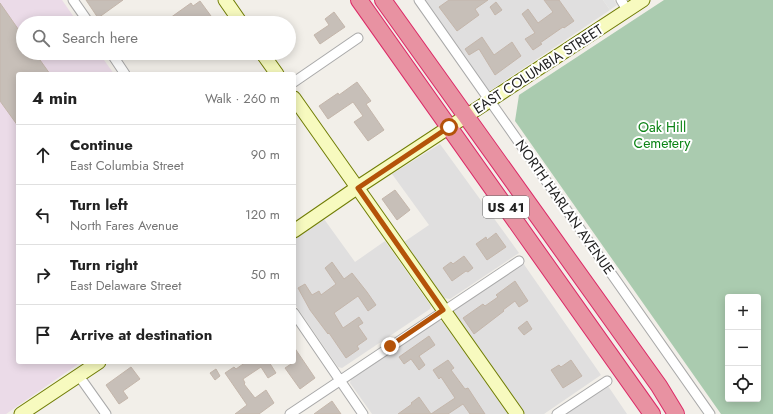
<!DOCTYPE html>
<meta charset="utf-8">
<style>
:root{--surface:#fff;--page:#f6f6f6;--text:#222;--muted:#767676;--line:#e0e0e0}
body{margin:0;font-family:Jost,sans-serif;background:var(--page);color:var(--text)}
.controls{position:absolute;right:12px;bottom:12px;display:grid;overflow:hidden;border-radius:4px;box-shadow:0 2px 10px #0003}
.controls button{width:36px;height:36px;display:grid;place-items:center;padding:0;border:0;border-bottom:1px solid var(--line);background:var(--surface);color:var(--text);font:20px sans-serif}
.stop{position:absolute;width:12px;height:12px;margin:-9px;border:3px solid #b45309;border-radius:50%;background:#fff}
.stop.end{background:#b45309;border-color:#fff;box-shadow:0 1px 4px #0008}
.list{margin:0;padding:0;list-style:none}
h2{display:flex;justify-content:space-between;align-items:center;height:52px;margin:0;padding:0 16px;font-size:17px}
h2 small{font-size:13px;font-weight:400;color:var(--muted)}
.list li{display:grid;grid-template-columns:26px 1fr auto;gap:12px;align-items:center;box-sizing:border-box;height:60px;padding:0 16px;border-top:1px solid var(--line)}
.list b{display:block;font-size:15px;white-space:nowrap}
.list p{margin:0;font-size:13px;white-space:nowrap;color:var(--muted)}
.list em{font-size:13px;font-style:normal;color:var(--muted)}
.icon{flex:none;width:22px;height:22px;fill:none;stroke:currentColor;stroke-width:2;stroke-linecap:round;stroke-linejoin:round}
.map{position:relative;flex:none;width:773px;height:414px;overflow:hidden}
.search{position:absolute;background:var(--surface);box-shadow:0 2px 10px #0003;left:16px;top:16px;width:280px;height:44px;display:flex;align-items:center;gap:10px;box-sizing:border-box;padding:0 14px;border-radius:22px;color:var(--muted);font-size:15px}
.panel{position:absolute;background:var(--surface);box-shadow:0 2px 10px #0003;left:16px;top:72px;width:280px;height:292px;border-radius:4px}
.map>svg:first-child{display:block}
.residential{fill:#e0dfdf}
.industrial{fill:#ebdbe8}
.cemetery{fill:#aacbaf;fill-rule:evenodd}
.parking{fill:#e2e2e2}
.building{fill:#c7bfb8;stroke:#c4b6ab}
.lines{fill:none;stroke-linecap:round;stroke-linejoin:round}
.street-casing{stroke:#a9a9a9;stroke-width:11}
.secondary-casing{stroke:#707d05;stroke-width:15}
.highway-casing{stroke:#dc2a67;stroke-width:18}
.street{stroke:#fff;stroke-width:9}
.secondary{stroke:#f7fabf;stroke-width:13}
.highway{stroke:#e892a2;stroke-width:16}
.route{stroke:#b45309;stroke-width:5}
.labels{text-anchor:middle;dominant-baseline:central;stroke-width:4;stroke-linejoin:round;paint-order:stroke}
.shield{fill:#fff;stroke:#646464;stroke-width:1}
.shield-label{font-size:13px;font-weight:bold;fill:#222}
.street-label{font-size:14px;fill:#222;stroke:#fff}
.park-label{font-size:14px;fill:#0c8416;stroke:#fff}
</style>
<div class="map">
<svg width="773" height="414" viewBox="0 0 773 414">
<rect width="100%" height="100%" fill="#f2efe9"/>
<path class="residential" d="M 423,0 L 603,0 L 610,10 L 488,92 Z
M 440,144 L 519,253 L 450,299 L 444,298 L 404,242 L 429,225 L 392,174 Z
M 324,219 L 355,262 L 385,241 L 431,306 L 430,309 L 342,368 L 338,367 L 294,303 L 294,240 Z
M 523,263 L 601,375 L 544,414 L 525,414 L 452,309 Z
M 438,320 L 443,322 L 508,414 L 372,414 L 350,383 L 351,379 Z
M 608,386 L 627,414 L 565,414 Z"/>
<path class="industrial" d="M 0,0 L 62,0 L 78,23 L 23,23 L 23,53 L 99,53 L 114,74 L 18,74 L 18,362 L 81,362 L 6,414 L 0,414 Z"/>
<path class="cemetery" d="M 664,0 L 773,0 L 773,414 L 721,414 L 515,121 L 519,95 ZM 728,297 L 758,297 L 758,399 L 728,399 Z"/>
<path class="parking" d="M 603,0 L 614,0 L 617,5 L 610,10 Z"/>
<path class="building" d="M 86,0 L 123,0 L 98,18 Z
M 449,0 L 488,0 L 475,9 L 479,15 L 457,31 L 439,7 Z
M 544,0 L 559,0 L 574,21 L 564,28 L 563,27 L 540,43 L 542,44 L 533,50 L 525,39 L 535,33 L 522,14 L 528,9 L 538,23 L 553,12 Z
M 200,1 L 211,16 L 203,22 L 200,17 L 195,20 L 193,17 L 188,20 L 186,17 L 178,23 L 163,23 L 191,3 L 193,6 Z
M 496,2 L 502,10 L 495,15 L 490,7 Z
M 0,3 L 23,36 L 23,53 L 35,53 L 50,74 L 18,74 L 18,126 L 0,101 Z
M 334,12 L 345,27 L 320,44 L 314,35 L 329,25 L 325,19 Z
M 482,37 L 494,55 L 512,42 L 521,56 L 495,75 L 479,49 L 469,55 L 465,49 Z
M 357,82 L 371,101 L 366,104 L 384,130 L 368,141 L 354,122 L 363,116 L 353,102 L 328,119 L 319,106 L 338,93 L 339,95 Z
M 395,190 L 410,210 L 397,220 L 382,199 Z
M 496,233 L 506,247 L 487,260 L 476,244 L 486,237 L 487,240 Z
M 464,256 L 473,268 L 468,272 L 466,271 L 452,281 L 443,268 L 451,262 L 453,264 Z
M 332,262 L 344,279 L 352,273 L 367,292 L 376,305 L 368,311 L 358,296 L 334,313 L 343,328 L 359,317 L 363,323 L 358,326 L 367,339 L 357,346 L 359,349 L 346,358 L 329,333 L 328,334 L 310,310 L 298,288 L 305,284 L 312,295 L 319,291 L 321,295 L 336,284 L 325,268 Z
M 515,281 L 528,301 L 519,307 L 515,301 L 503,310 L 504,311 L 474,334 L 463,318 L 483,304 L 485,306 L 498,297 L 496,295 Z
M 527,321 L 532,329 L 524,335 L 518,328 Z
M 429,336 L 435,345 L 419,356 L 425,365 L 419,370 L 411,359 L 404,364 L 399,357 Z
M 294,347 L 315,378 L 300,389 L 285,368 L 294,362 Z
M 448,360 L 454,368 L 451,370 L 465,389 L 468,388 L 485,414 L 470,414 L 463,404 L 448,414 L 431,414 L 455,398 L 441,377 L 439,379 L 433,370 Z
M 571,360 L 582,376 L 563,388 L 551,370 L 559,365 L 561,367 Z
M 246,362 L 269,362 L 276,373 L 268,378 L 261,367 L 243,379 L 245,383 L 244,384 L 255,398 L 266,390 L 274,403 L 259,414 L 235,414 L 247,405 L 225,373 L 234,367 L 236,369 Z
M 131,367 L 140,379 L 123,391 L 128,398 L 119,404 L 106,385 Z
M 216,369 L 220,376 L 215,380 L 210,373 Z
M 419,397 L 431,414 L 398,414 L 412,404 L 411,403 Z
M 332,401 L 341,414 L 314,414 Z"/>
<g class="lines">
<g class="street-casing">
<path id="street" d="M 73,0 L 89,23
M 419,0 L 710,414
M 621,0 L 627,10
M 111,53 L 125,74
M 294,82 L 358,38
M 294,313 L 363,414
M 79,376 L 106,414
M 290,414 L 519,261
M 557,414 L 607,381"/>
</g>
<g class="secondary-casing">
<path id="secondary" d="M 225,0 L 241,23
M 262,53 L 277,74
M 294,98 C 369,203 442,309 517,414
M 294,231 L 358,187 L 643,0
M 21,414 L 99,362"/>
</g>
<g class="highway-casing">
<path id="highway" d="M 359,0 L 652,414
M 383,0 L 659,386 L 676,414"/>
</g>
<use href="#street" class="street"/>
<use href="#secondary" class="secondary"/>
<use href="#highway" class="highway"/>
</g>
<g class="lines">
<path class="route" d="M 390,346 L 443,310 L 358,188 L 449,127"/>
</g>
<g class="labels">
<rect class="shield" x="483" y="196" width="46" height="22" rx="3"/>
<g class="shield-label">
<text x="506" y="207">US 41</text>
</g>
<g class="street-label">
<text transform="translate(538 69) rotate(-33)">EAST COLUMBIA STREET</text>
<text transform="translate(565 207) rotate(55)">NORTH HARLAN AVENUE</text>
</g>
<g class="park-label">
<text x="662" y="127">Oak Hill<tspan x="662" dy="16">Cemetery</tspan></text>
</g>
</g>
</svg>
<div class="controls">
<button>+</button>
<button>−</button>
<button><svg class="icon" aria-label="locate" viewBox="0 0 24 24"><circle cx="12" cy="12" r="6"/><path d="M12 2v4M12 18v4M2 12h4M18 12h4"/></svg></button>
</div>
<div class="stop" style="left:449px;top:127px"></div>
<div class="stop end" style="left:390px;top:346px"></div>
<div class="search"><svg class="icon" aria-label="search" viewBox="0 0 24 24"><circle cx="10" cy="10" r="6"/><path d="M15 15l6 6"/></svg>Search here</div>
<section class="panel">
<h2>4 min<small>Walk · 260 m</small></h2>
<ul class="list">
<li><svg class="icon" aria-label="ahead" viewBox="0 0 24 24"><path d="M12 20V5M6 11l6-6 6 6"/></svg><div><b>Continue</b><p>East Columbia Street</p></div><em>90 m</em></li>
<li><svg class="icon" aria-label="left" viewBox="0 0 24 24"><path d="M17 20v-9H6M10 6l-5 5 5 5"/></svg><div><b>Turn left</b><p>North Fares Avenue</p></div><em>120 m</em></li>
<li><svg class="icon" aria-label="right" viewBox="0 0 24 24"><path d="M7 20v-9h11M14 6l5 5-5 5"/></svg><div><b>Turn right</b><p>East Delaware Street</p></div><em>50 m</em></li>
<li><svg class="icon" aria-label="arrive" viewBox="0 0 24 24"><path d="M6 21V4h12l-3 4 3 4H6"/></svg><div><b>Arrive at destination</b></div></li>
</ul>
</section>
</div>
